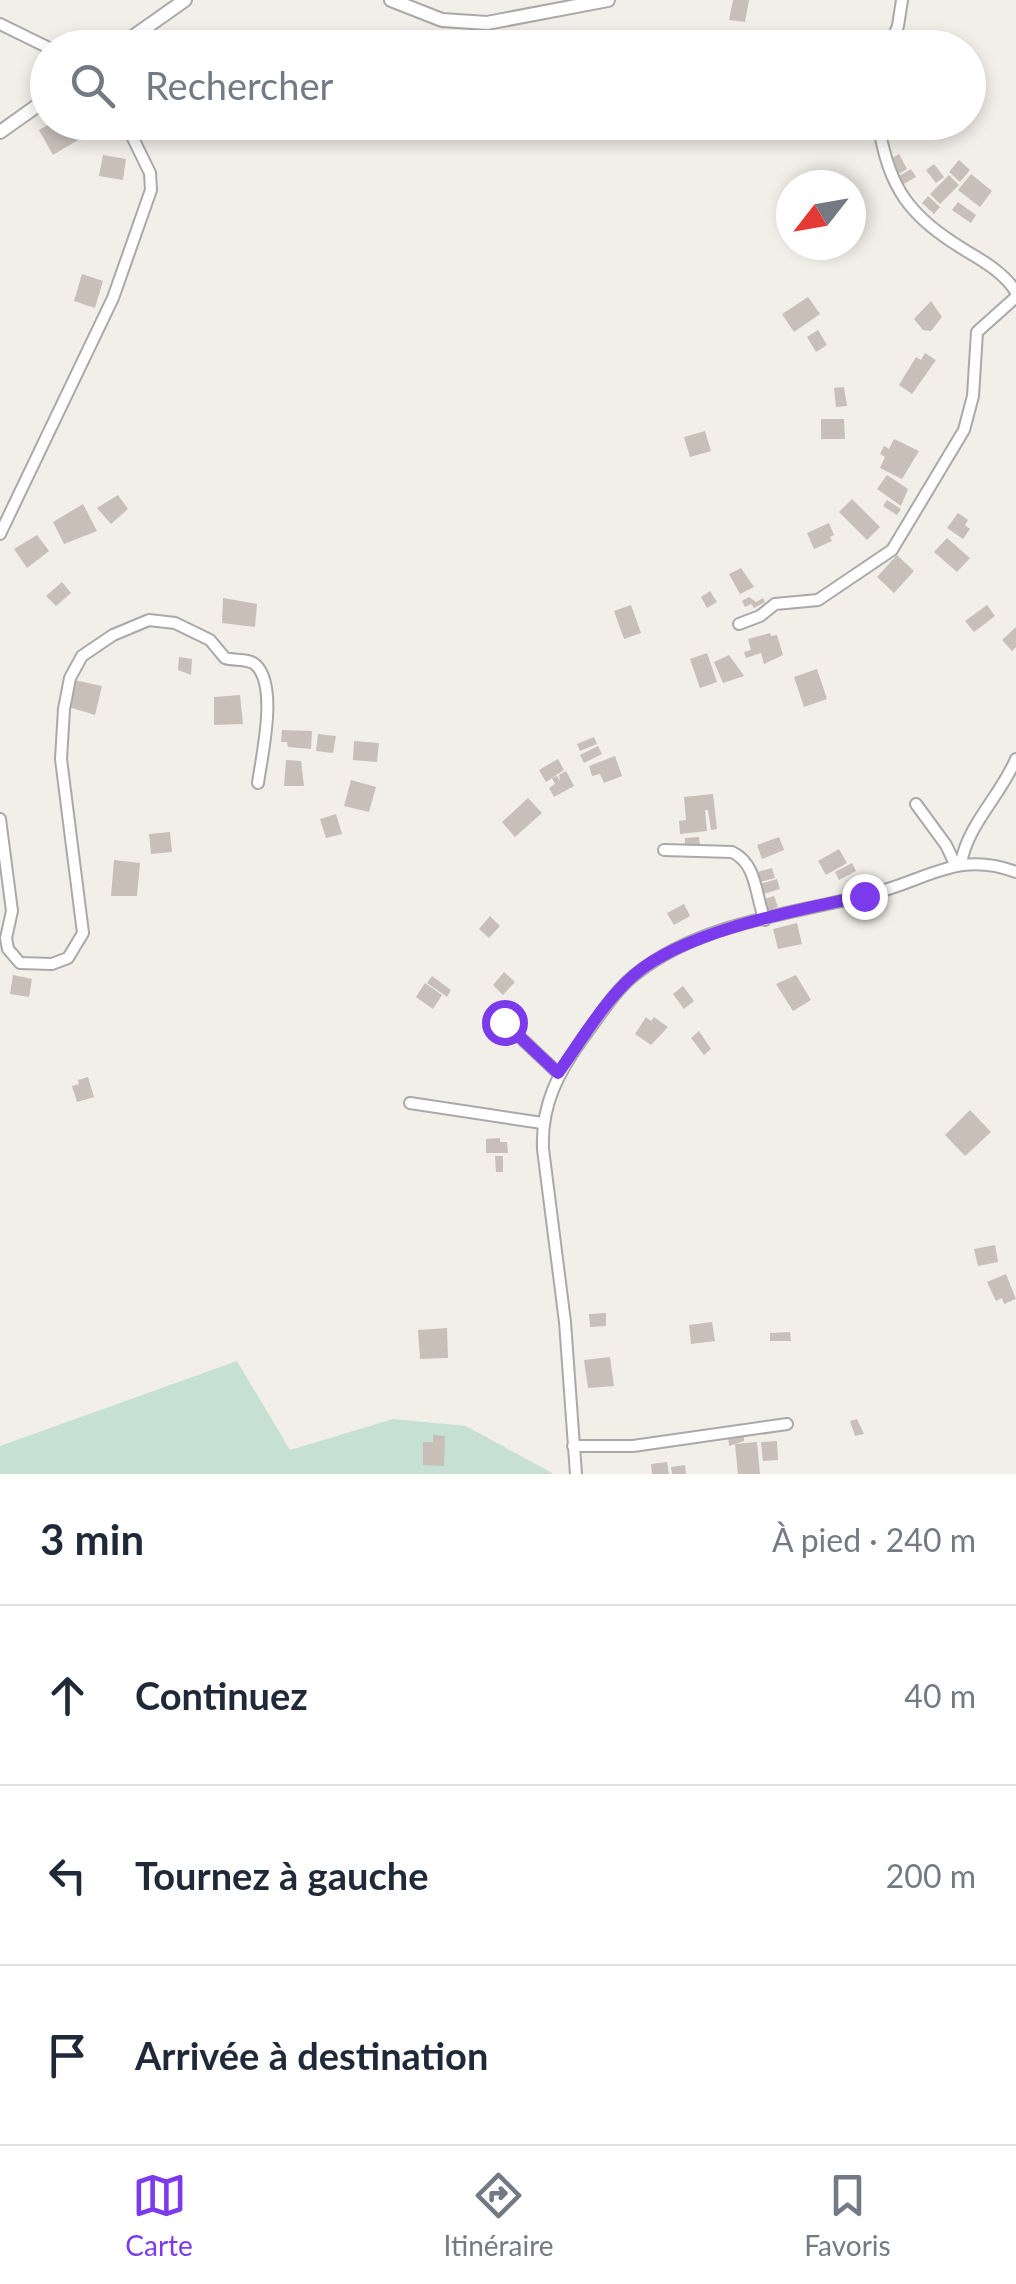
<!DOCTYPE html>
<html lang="fr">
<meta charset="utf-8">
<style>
:root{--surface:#fff;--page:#f2f2f3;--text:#1f2937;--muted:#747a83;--line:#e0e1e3;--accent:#7c3aed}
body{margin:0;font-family:Lato,sans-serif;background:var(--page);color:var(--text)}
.compass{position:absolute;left:776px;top:170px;width:90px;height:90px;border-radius:50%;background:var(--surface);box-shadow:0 5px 15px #0003;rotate:239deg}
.stop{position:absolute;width:30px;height:30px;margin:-22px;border:8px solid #7c3aed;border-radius:50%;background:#fff}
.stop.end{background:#7c3aed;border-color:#fff;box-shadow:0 2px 10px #0008}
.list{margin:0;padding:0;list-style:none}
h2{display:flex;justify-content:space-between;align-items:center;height:130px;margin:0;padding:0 40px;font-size:42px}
h2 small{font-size:32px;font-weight:400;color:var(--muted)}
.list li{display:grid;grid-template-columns:65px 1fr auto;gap:30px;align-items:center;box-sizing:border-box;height:180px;padding:0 40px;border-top:2px solid var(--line)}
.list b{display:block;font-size:38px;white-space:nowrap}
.list em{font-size:32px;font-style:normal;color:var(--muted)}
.icon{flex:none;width:55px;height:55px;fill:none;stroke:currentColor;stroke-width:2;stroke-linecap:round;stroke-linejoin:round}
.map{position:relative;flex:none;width:1016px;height:1474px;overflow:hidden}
.search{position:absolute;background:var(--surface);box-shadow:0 5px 15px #0003;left:30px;right:30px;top:30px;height:110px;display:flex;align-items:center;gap:25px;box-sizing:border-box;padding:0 35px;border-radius:55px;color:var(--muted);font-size:38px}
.sheet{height:670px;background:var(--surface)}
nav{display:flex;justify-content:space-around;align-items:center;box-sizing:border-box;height:140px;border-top:2px solid var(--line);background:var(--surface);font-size:28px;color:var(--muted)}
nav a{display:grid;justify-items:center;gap:5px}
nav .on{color:var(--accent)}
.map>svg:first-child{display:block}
.wetland{fill:#c6e0d4}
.building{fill:#c7bfb8}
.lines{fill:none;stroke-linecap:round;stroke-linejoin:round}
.minor-casing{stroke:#a9a9a9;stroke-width:14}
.tertiary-casing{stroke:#a9a9a9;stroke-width:16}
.minor{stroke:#fff;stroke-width:10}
.tertiary{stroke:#fff;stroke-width:12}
.route{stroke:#7c3aed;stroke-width:12}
</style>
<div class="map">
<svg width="1016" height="1474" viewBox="0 0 1016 1474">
<rect width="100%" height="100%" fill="#f2efe9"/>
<path class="wetland" d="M 237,1361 L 290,1450 L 393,1419 L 466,1426 L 554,1474 L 0,1474 L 0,1446 Z"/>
<path class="building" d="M 733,0 L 749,0 L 745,22 L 729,20 Z
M 259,40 L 276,43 L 275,48 L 258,48 Z
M 53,122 L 68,122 L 78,140 L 53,155 L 39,130 Z
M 899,154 L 907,169 L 897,175 L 889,160 Z
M 103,155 L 126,159 L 123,180 L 99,176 Z
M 959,160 L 970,170 L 960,182 L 949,172 Z
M 934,164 L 944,177 L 936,183 L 926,170 Z
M 911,169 L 916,177 L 902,185 L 897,177 Z
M 971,174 L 992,191 L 980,207 L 958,190 Z
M 949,175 L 959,185 L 940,204 L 930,194 Z
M 928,196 L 940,207 L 934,214 L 922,203 Z
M 958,202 L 976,215 L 971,223 L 952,210 Z
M 82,274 L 103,281 L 95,308 L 74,301 Z
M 808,297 L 820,314 L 794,332 L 782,314 Z
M 931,301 L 942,317 L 931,331 L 923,330 L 914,319 Z
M 818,330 L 827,345 L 816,352 L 807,337 Z
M 925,353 L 936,360 L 912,394 L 899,385 L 916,357 L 921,360 Z
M 844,387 L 847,406 L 836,407 L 834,388 Z
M 821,419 L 844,419 L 845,439 L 821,439 Z
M 705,431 L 711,451 L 690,457 L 684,437 Z
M 894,439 L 919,451 L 902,479 L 880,468 L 885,457 L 880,454 L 884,446 L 889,449 Z
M 887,475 L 908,489 L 901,506 L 877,489 Z
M 118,495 L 128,509 L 111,524 L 97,508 Z
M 852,499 L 880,527 L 867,540 L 839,512 Z
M 887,500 L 901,509 L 897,515 L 883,506 Z
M 83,504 L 97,531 L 64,544 L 53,522 Z
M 958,513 L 968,520 L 965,525 L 970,529 L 963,539 L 947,528 Z
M 829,523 L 834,535 L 830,537 L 832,541 L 814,549 L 807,533 Z
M 37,535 L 49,551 L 27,568 L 14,549 Z
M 947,538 L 970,558 L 957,572 L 934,552 Z
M 897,555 L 914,571 L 894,593 L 877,577 Z
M 741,568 L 754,587 L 740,594 L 729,574 Z
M 62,582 L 71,593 L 56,606 L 46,596 Z
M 710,591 L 717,602 L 707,608 L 701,597 Z
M 749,597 L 756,602 L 763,598 L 765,602 L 754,608 L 751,604 L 745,607 L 742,601 Z
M 223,598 L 257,604 L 255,627 L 222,623 Z
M 631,605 L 641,633 L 624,639 L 614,611 Z
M 987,605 L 995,616 L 974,632 L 965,621 Z
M 1016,627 L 1016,647 L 1012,651 L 1002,640 Z
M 770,633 L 771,636 L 777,635 L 783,655 L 764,664 L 761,653 L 746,658 L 744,652 L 751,650 L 748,639 Z
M 707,653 L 717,682 L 700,688 L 690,659 Z
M 729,655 L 744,676 L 723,683 L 714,662 Z
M 179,657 L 192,659 L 191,675 L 178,670 Z
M 817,669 L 827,699 L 804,707 L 794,677 Z
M 74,680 L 102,686 L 95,715 L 69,707 Z
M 240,695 L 243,724 L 214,725 L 214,697 Z
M 282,730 L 312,731 L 311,749 L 288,747 L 287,742 L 281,742 Z
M 318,734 L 336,736 L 333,753 L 316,751 Z
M 594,737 L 597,744 L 580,751 L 577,744 Z
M 354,741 L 379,743 L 377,762 L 353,760 Z
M 598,746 L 602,754 L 584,763 L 580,755 Z
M 615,756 L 622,776 L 604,783 L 600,774 L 592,776 L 589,766 Z
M 558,759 L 564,770 L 546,782 L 539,770 Z
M 286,760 L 301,761 L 304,786 L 284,786 Z
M 566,771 L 574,786 L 554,797 L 549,788 L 555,784 L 552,778 L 557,776 L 560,781 L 559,775 Z
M 351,780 L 376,787 L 369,812 L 344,806 Z
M 713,794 L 717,829 L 711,830 L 708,810 L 705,810 L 707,831 L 680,834 L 679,821 L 686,820 L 684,797 Z
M 528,798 L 542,813 L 515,837 L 502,822 Z
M 336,814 L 342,834 L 326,838 L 320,819 Z
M 170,832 L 172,852 L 151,854 L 149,834 Z
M 699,837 L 700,845 L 685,846 L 685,838 Z
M 779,837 L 784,850 L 762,859 L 757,845 Z
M 839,849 L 847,863 L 826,875 L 818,861 Z
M 114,860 L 140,863 L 137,896 L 111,896 Z
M 852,863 L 856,871 L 839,880 L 835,872 Z
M 772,868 L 775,878 L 757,883 L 754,873 Z
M 777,879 L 780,889 L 759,895 L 756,885 Z
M 774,896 L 778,907 L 766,911 L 762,900 Z
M 684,904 L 690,916 L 674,925 L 667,913 Z
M 490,916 L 500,926 L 489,938 L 479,929 Z
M 797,923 L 802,944 L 778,949 L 773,929 Z
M 504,972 L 515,982 L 503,995 L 493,985 Z
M 13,975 L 32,979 L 29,997 L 10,994 Z
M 796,975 L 811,1000 L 793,1011 L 776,984 Z
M 432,976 L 451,990 L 447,997 L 427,983 Z
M 425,983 L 442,995 L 433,1009 L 416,997 Z
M 683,986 L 694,1001 L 684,1009 L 673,994 Z
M 646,1017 L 651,1021 L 654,1017 L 668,1027 L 651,1045 L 635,1034 Z
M 699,1031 L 711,1049 L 704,1055 L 691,1038 Z
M 88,1077 L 94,1097 L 77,1102 L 72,1086 L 79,1084 L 78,1080 Z
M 970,1110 L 991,1132 L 965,1156 L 945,1135 Z
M 500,1138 L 500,1142 L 507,1142 L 508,1153 L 486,1153 L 486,1139 Z
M 495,1156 L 503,1156 L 503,1172 L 496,1172 Z
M 995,1245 L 998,1262 L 978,1266 L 974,1249 Z
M 1006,1274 L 1016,1299 L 1004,1304 L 1002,1298 L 996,1301 L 987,1282 Z
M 606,1313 L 606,1326 L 590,1327 L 589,1314 Z
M 712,1322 L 715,1341 L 691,1344 L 689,1325 Z
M 447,1328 L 448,1358 L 420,1359 L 418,1330 Z
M 790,1332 L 791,1341 L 770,1341 L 770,1333 Z
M 610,1357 L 614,1386 L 588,1388 L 584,1360 Z
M 857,1419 L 864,1434 L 855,1436 L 850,1421 Z
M 744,1434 L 744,1441 L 729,1446 L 728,1435 Z
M 433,1435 L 445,1436 L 444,1466 L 423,1465 L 423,1442 L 433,1442 Z
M 777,1441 L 778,1460 L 763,1461 L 761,1442 Z
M 757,1442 L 760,1474 L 738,1474 L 735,1444 Z
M 667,1462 L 669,1474 L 652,1474 L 651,1464 Z
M 685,1465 L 686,1474 L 672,1474 L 671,1467 Z"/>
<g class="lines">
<g class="minor-casing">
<path id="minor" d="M 0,24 L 49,48
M 889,48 L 898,26 L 902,0
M 878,122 C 889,190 909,216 968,252 C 985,262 1005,274 1016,292
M 0,534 L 113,298 L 151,190 L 150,173 L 125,122
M 739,624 L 760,616 L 775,604 L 818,600 L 892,550 L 964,430 L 973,396 L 977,332 L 1016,297
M 916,804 L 946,845 L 955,864
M 0,819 L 12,911 L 6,938 L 8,949 L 20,963 L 52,964 L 68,958 L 83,933 L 61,759 L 64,709 L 70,678 L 82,656 L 113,635 L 149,620 L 175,623 L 210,640 L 225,658 C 234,661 249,658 256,665 C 278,687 262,754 258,783
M 664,850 L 732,852 C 758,864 755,897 765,920
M 961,863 C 968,824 1001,795 1016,759
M 504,1022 L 558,1073
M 410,1103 L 542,1123
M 573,1446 L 633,1446 L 787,1424
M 576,1474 L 565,1322 L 543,1149 C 541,1105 558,1073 583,1038 C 599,1017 615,990 636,974 C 701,922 793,914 871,894 C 928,880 957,850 1016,872"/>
</g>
<g class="tertiary-casing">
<path id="tertiary" d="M 391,0 L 442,20 L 487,23 L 608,0
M 117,48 L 185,0
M 0,132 L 48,98"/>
</g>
<use href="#minor" class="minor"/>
<use href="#tertiary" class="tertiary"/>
</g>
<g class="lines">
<path class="route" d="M 504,1022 L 558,1073 C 581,1041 604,1001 634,975 C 685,931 797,910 864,896"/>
</g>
</svg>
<svg class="compass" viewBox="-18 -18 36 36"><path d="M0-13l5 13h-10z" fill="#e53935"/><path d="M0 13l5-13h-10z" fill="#747a83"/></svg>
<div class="stop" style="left:504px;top:1022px"></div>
<div class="stop end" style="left:864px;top:896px"></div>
<div class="search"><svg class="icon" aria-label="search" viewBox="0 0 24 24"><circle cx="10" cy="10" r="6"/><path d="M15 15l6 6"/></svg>Rechercher</div>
</div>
<section class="sheet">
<h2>3 min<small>À pied · 240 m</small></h2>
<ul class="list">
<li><svg class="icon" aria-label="ahead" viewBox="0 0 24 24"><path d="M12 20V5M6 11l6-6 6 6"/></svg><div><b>Continuez</b></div><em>40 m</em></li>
<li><svg class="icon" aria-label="left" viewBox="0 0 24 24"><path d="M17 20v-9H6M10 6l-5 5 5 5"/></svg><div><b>Tournez à gauche</b></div><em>200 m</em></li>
<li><svg class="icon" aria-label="arrive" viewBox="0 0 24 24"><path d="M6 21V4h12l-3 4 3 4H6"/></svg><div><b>Arrivée à destination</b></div></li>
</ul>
</section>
<nav>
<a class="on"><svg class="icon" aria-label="map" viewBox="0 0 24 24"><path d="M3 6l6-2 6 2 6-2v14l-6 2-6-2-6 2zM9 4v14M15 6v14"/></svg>Carte</a>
<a><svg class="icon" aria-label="directions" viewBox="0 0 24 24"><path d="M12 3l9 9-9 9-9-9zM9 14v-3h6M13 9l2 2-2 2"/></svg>Itinéraire</a>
<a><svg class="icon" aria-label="saved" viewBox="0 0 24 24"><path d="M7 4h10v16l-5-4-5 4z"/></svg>Favoris</a>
</nav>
